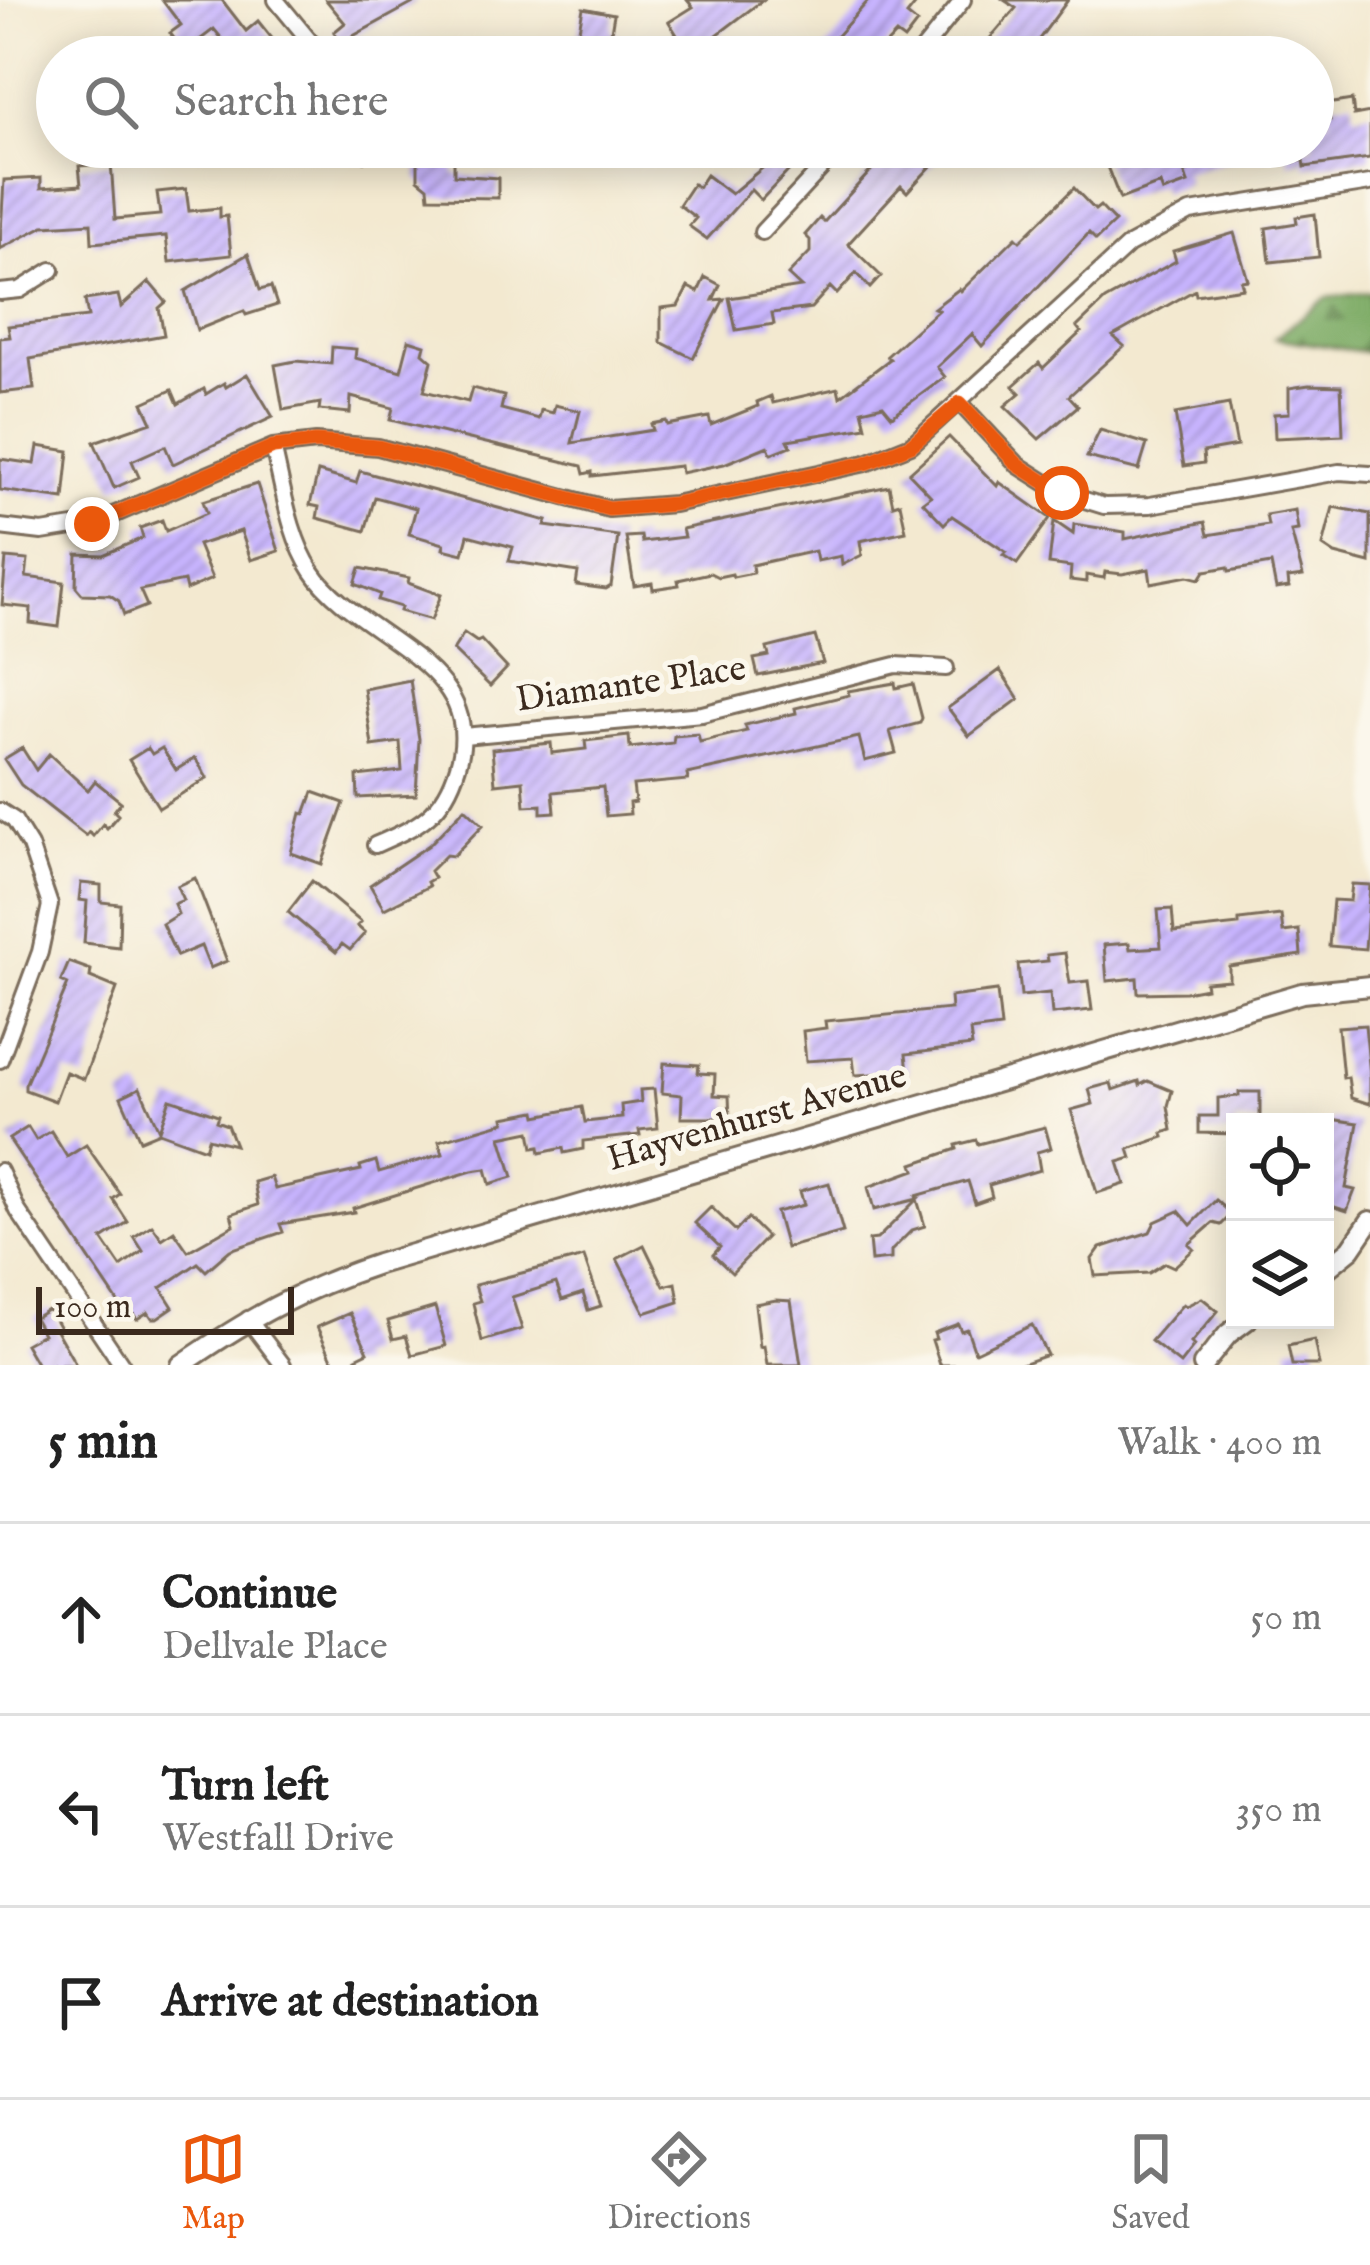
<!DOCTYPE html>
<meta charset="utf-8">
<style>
:root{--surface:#fff;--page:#f2f2f2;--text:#222;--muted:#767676;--line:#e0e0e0;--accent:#ea580c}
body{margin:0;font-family:"IM FELL English",serif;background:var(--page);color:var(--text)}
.controls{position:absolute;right:36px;bottom:36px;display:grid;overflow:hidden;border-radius:0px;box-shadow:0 6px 30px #0003}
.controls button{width:108px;height:108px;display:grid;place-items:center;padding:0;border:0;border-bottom:3px solid var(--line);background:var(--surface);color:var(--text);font:60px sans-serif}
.scale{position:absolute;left:36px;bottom:30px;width:258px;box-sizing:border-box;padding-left:12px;border:6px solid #3b2a1e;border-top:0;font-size:33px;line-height:42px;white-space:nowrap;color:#3b2a1e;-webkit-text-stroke:9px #fbf7ec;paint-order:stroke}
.stop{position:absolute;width:36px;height:36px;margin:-27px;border:9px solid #ea580c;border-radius:50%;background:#fff}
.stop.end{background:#ea580c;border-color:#fff;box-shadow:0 3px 12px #0008}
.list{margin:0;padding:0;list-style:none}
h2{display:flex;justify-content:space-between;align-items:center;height:156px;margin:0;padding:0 48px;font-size:51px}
h2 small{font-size:39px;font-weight:400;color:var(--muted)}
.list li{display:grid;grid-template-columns:78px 1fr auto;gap:36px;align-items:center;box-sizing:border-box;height:192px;padding:0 48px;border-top:3px solid var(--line)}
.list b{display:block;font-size:45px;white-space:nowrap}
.list p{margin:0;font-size:39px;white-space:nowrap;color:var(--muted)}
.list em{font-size:39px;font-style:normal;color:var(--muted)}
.icon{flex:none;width:66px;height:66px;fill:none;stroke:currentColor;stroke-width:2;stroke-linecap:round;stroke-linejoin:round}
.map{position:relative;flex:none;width:1370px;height:1365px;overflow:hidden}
.search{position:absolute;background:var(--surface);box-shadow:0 6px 30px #0003;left:36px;right:36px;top:36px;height:132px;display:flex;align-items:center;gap:30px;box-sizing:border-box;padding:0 42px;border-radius:66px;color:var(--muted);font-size:45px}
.sheet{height:732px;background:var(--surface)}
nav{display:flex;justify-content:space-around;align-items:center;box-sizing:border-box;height:168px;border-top:3px solid var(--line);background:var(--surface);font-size:33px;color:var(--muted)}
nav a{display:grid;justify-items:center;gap:6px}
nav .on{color:var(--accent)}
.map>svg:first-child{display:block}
.forest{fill:url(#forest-firs);stroke:#5c6b42;stroke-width:3}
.building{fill:url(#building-hatch)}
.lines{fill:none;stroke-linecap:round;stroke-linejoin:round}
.street-casing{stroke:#7b6d5c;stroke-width:20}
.secondary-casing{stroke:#7b6d5c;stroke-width:24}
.street{stroke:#fff;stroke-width:14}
.secondary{stroke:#fff;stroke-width:18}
.route{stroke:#ea580c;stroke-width:15}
.labels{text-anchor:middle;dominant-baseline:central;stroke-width:10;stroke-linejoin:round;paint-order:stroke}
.street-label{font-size:36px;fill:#3b2a1e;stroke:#fbf7ec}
</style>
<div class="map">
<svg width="1370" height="1365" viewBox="0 0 1370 1365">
<defs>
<pattern id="forest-firs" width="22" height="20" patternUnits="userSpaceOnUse" patternTransform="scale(3)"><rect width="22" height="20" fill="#7eac66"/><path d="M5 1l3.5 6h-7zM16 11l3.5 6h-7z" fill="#688c53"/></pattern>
<pattern id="building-hatch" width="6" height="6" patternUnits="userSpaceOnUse" patternTransform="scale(3)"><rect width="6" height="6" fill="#c7b4fe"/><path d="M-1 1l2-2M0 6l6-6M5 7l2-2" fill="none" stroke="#a393cd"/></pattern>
</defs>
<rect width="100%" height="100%" fill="#fbf7ec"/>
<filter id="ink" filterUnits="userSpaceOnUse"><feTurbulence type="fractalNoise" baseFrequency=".00833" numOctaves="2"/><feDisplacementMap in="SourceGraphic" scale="24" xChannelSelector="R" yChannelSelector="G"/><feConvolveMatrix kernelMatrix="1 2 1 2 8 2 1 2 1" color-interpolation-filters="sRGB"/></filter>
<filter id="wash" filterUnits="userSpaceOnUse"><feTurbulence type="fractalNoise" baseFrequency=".004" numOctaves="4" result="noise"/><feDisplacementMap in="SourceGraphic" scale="48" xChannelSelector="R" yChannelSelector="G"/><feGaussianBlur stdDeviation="2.7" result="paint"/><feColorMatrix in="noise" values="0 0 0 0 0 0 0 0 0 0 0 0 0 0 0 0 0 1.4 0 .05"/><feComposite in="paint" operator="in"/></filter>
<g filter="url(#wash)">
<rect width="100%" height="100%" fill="#f3e9d0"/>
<path class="forest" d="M 1370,292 L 1370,353 L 1275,338 L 1326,298 Z"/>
<g id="blocks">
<path class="building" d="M 162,0 L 222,0 L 246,31 L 258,21 L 287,57 L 237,57 L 214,29 L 184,52 L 170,33 L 181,25 Z
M 326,0 L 419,0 L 342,42 L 334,32 L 345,23 Z
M 687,0 L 763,0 L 705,44 L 714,57 L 642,57 L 677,35 L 669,22 L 693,7 Z
M 869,0 L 919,0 L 907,15 L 917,23 L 904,40 L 896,34 L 874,57 L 818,57 Z
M 1004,0 L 1068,0 L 1031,50 L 1027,47 L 1019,57 L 974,57 L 1016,8 Z
M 583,8 L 614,14 L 611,32 L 618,34 L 614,57 L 574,57 Z
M 1352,100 L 1354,115 L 1370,112 L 1370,158 L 1305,167 L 1304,160 L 1289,163 L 1287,147 L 1313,147 L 1313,123 L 1330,120 L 1327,104 Z
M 418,147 L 454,147 L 454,175 L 498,178 L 498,198 L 429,197 L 428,187 L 418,179 Z
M 878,147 L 893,156 L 901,147 L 949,147 L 907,192 L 901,186 L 848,244 L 881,276 L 870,288 L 856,273 L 837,294 L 830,287 L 811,308 L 772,313 L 774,324 L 736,330 L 729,298 L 801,287 L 788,275 L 810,252 L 810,240 L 805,235 L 820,218 L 824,222 L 877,164 L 869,157 Z
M 1136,147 L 1261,147 L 1262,152 L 1184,172 L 1188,183 L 1163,192 L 1160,184 L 1120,199 L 1104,159 Z
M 784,150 L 796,163 L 761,200 L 751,190 L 707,239 L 689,226 L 696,218 L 679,205 L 693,184 L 698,187 L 706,175 L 731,194 Z
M 111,163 L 115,219 L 160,215 L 157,192 L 186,189 L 189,211 L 220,208 L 220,217 L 227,216 L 231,255 L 169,262 L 166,236 L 92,243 L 91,223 L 44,226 L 0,249 L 4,180 L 41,178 L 41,188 L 81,185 L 79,166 Z
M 1074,188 L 1095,210 L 1100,206 L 1115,222 L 1096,240 L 1089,233 L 982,346 L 972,334 L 937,367 L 945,377 L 892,416 L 883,405 L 862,410 L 866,427 L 788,440 L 791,446 L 771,454 L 768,446 L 724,464 L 681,473 L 680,466 L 592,476 L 592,472 L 584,474 L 582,466 L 390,420 L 393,408 L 351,397 L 350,413 L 319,410 L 320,403 L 283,410 L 275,365 L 295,361 L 331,364 L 332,347 L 356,349 L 355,358 L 401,371 L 409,340 L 425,345 L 423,353 L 432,361 L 424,391 L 468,402 L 472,388 L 504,396 L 501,409 L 539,419 L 541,410 L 553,413 L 555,405 L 580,411 L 572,443 L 653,430 L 651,424 L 666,421 L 667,425 L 709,417 L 711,425 L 758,406 L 757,402 L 771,396 L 773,403 L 838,388 L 840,397 L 890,359 L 887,356 L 938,310 L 934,308 L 959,289 L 961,291 L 1016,237 L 1020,241 Z
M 1315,214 L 1319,257 L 1270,262 L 1266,228 L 1297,223 L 1296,217 Z
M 1234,233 L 1248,280 L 1241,281 L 1243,288 L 1196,295 L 1195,290 L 1113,336 L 1124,346 L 1069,396 L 1078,406 L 1039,439 L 1005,406 L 1020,393 L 1013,386 L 1039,363 L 1043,368 L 1081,332 L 1077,327 L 1105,300 L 1176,261 L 1173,251 Z
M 248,254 L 260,290 L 271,287 L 277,305 L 246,315 L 244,311 L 197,330 L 185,291 Z
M 705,277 L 720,285 L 713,300 L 724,299 L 693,358 L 661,342 L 661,308 L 678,306 L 688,287 L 698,292 Z
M 149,282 L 166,302 L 159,308 L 164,335 L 30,359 L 34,389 L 0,393 L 0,338 L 10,337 L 8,326 L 88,317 L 85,300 L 118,295 L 121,307 Z
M 247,374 L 273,417 L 173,464 L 165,446 L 132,461 L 139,477 L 114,488 L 94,442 L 152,422 L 143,403 L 172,390 L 178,404 L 204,389 L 206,394 L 224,383 L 226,387 Z
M 1309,385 L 1341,386 L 1343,435 L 1275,438 L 1274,414 L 1289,413 L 1289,388 Z
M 1229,404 L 1237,446 L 1203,452 L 1204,463 L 1184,466 L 1175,414 Z
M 1100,430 L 1147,444 L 1139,470 L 1087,457 Z
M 949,437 L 997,486 L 999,482 L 1050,518 L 1017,564 L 1003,555 L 1006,552 L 952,516 L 944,524 L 923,502 L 931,496 L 909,473 Z
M 38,446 L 69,451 L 64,499 L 0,490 L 0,459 L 35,464 Z
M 360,471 L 547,521 L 545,526 L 618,536 L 611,586 L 606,589 L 576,585 L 578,572 L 509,561 L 513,547 L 468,535 L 463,554 L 443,549 L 444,544 L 409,534 L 416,508 L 375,497 L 365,531 L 317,518 L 319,507 L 310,505 L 318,472 L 356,483 Z
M 257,484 L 279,551 L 251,560 L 241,531 L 198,545 L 212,579 L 186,590 L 184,581 L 140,590 L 147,606 L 124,615 L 119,601 L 110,595 L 82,594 L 76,587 L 77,554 L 103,555 L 143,538 L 140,528 L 162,520 L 166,531 L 207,513 L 203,501 Z
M 889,486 L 893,505 L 900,503 L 906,531 L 860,541 L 862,555 L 842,565 L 841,556 L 817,561 L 815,551 L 752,565 L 753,573 L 733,577 L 732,574 L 718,577 L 710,573 L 678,580 L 679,585 L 653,589 L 652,583 L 634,586 L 626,537 L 641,536 L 642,542 L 684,537 L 682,529 Z
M 1333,507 L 1370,514 L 1370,563 L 1335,554 L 1323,546 Z
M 1295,510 L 1298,530 L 1291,531 L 1303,576 L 1288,578 L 1289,587 L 1276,589 L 1271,564 L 1229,571 L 1228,567 L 1205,571 L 1200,579 L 1188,576 L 1151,583 L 1149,569 L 1122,574 L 1105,572 L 1104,578 L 1086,575 L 1086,582 L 1070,580 L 1071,567 L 1049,564 L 1054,521 L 1073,534 L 1074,524 L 1125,532 L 1125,539 L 1205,522 L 1208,535 L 1268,525 L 1266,515 Z
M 6,558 L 28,560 L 26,577 L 64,582 L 59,627 L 30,623 L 31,608 L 2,605 Z
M 360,568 L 409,578 L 408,583 L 441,595 L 431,620 L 400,611 L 401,607 L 378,600 L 380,594 L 355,584 Z
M 464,633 L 477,642 L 481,640 L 507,668 L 490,686 L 453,650 Z
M 815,636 L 823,663 L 758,676 L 754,659 L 769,656 L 767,648 Z
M 1000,670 L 1019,699 L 969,736 L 948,708 Z
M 410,680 L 419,739 L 416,795 L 358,798 L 357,776 L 402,771 L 400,742 L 372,746 L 364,689 Z
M 895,683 L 896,688 L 913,684 L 922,718 L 920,723 L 890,731 L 896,753 L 865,761 L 859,737 L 687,774 L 688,780 L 633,785 L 635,802 L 629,803 L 630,814 L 606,816 L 603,787 L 553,792 L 555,812 L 541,813 L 541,805 L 525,806 L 523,781 L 495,784 L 492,749 L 551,743 L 552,753 L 586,749 L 585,741 L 629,736 L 630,748 L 673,743 L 674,736 L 698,734 L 700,742 L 747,731 L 745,725 L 796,713 L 795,708 L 849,695 L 848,691 Z
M 22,748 L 36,770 L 49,754 L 88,790 L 95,781 L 121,802 L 114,811 L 118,815 L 107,828 L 103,824 L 93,836 L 89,832 L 86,836 L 21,785 L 4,759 Z
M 148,748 L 152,754 L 162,748 L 176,770 L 195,758 L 207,778 L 159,808 L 129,760 Z
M 313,792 L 344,803 L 322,864 L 291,853 L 301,813 L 305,814 Z
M 465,808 L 483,825 L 453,856 L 446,855 L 430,871 L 434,878 L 427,882 L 429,886 L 384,909 L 370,885 L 429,845 Z
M 195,878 L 227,961 L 210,968 L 201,946 L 177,956 L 162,924 L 178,914 L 174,904 L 183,900 L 177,886 Z
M 312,881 L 361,922 L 357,926 L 365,933 L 350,950 L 342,944 L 336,952 L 288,912 Z
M 81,883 L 101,885 L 101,902 L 120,904 L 119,947 L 84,943 L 87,901 L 79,900 Z
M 1352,884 L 1370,885 L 1365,949 L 1329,946 L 1333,900 L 1350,901 Z
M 1172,909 L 1174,932 L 1239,925 L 1239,920 L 1281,915 L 1283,932 L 1299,930 L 1301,955 L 1229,966 L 1229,980 L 1205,982 L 1206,988 L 1185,992 L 1138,993 L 1137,978 L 1107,981 L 1104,945 L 1129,943 L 1130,949 L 1161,947 L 1158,910 Z
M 1065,953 L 1070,983 L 1088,981 L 1092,1010 L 1052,1014 L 1050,993 L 1021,996 L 1018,964 L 1048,961 L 1047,955 Z
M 69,962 L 91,970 L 90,977 L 117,988 L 84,1079 L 66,1072 L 55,1101 L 25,1090 L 25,1085 L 68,984 L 61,981 Z
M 997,991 L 1001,1027 L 970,1031 L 972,1046 L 906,1054 L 908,1072 L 855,1075 L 853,1058 L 806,1061 L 803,1031 L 826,1028 L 825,1021 L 951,1009 L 950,997 Z
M 1365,1025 L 1370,1075 L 1370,1104 L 1351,1098 L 1348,1077 L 1343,1078 L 1338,1027 Z
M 664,1063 L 699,1065 L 698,1073 L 715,1074 L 714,1095 L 729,1096 L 730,1118 L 681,1118 L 682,1095 L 662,1093 Z
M 1139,1081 L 1140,1085 L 1148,1081 L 1172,1091 L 1168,1106 L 1172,1130 L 1163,1133 L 1164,1137 L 1129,1149 L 1132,1158 L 1118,1162 L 1125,1184 L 1097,1193 L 1071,1110 L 1093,1104 L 1089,1089 L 1111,1083 L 1113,1090 Z
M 140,1088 L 159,1130 L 170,1099 L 218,1115 L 216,1121 L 227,1125 L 235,1145 L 208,1138 L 205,1149 L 159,1132 L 140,1140 L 121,1097 Z
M 654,1089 L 658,1128 L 639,1130 L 640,1135 L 583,1141 L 583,1149 L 564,1153 L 563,1148 L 540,1153 L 539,1147 L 533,1148 L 530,1131 L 501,1137 L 513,1177 L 490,1184 L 486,1169 L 472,1171 L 353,1208 L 354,1212 L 280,1224 L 283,1232 L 230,1250 L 206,1271 L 198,1263 L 161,1288 L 173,1307 L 157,1318 L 152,1318 L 148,1312 L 137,1319 L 127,1305 L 122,1308 L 9,1139 L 28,1127 L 36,1140 L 51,1131 L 67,1157 L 86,1145 L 120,1194 L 113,1199 L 128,1222 L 102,1239 L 121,1267 L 143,1251 L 134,1237 L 152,1225 L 162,1239 L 174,1231 L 188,1251 L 234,1225 L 231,1214 L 258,1205 L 254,1182 L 271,1177 L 275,1189 L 361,1170 L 360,1166 L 376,1161 L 379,1172 L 443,1154 L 439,1141 L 505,1122 L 504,1117 L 536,1111 L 537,1116 L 582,1107 L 585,1122 L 622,1118 L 621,1105 L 641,1102 L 640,1090 Z
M 1239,1092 L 1260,1092 L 1260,1122 L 1235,1122 L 1235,1134 L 1199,1133 L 1199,1116 L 1218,1116 L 1218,1098 L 1239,1096 Z
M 1331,1119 L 1358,1123 L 1346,1188 L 1355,1190 L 1347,1211 L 1325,1204 L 1325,1160 Z
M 1045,1127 L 1051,1148 L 1037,1152 L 1040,1170 L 989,1185 L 992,1197 L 975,1203 L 968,1181 L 916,1196 L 925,1226 L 912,1230 L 891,1251 L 891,1259 L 871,1261 L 869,1240 L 877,1239 L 917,1199 L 874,1210 L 868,1187 L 915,1170 L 913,1164 L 957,1149 L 956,1145 L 976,1140 L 978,1144 Z
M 829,1183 L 843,1232 L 786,1248 L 776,1212 L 804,1205 L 800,1191 Z
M 1216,1200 L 1232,1214 L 1221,1225 L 1213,1223 L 1189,1244 L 1194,1249 L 1174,1267 L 1165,1263 L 1149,1273 L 1095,1276 L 1092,1259 L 1100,1248 L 1150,1232 L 1155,1222 L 1179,1211 L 1191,1225 Z
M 711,1207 L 736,1231 L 748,1218 L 767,1237 L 732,1273 L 713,1255 L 720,1247 L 695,1223 Z
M 644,1245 L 664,1286 L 676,1283 L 679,1302 L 645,1313 L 617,1259 Z
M 584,1257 L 601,1306 L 588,1310 L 583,1293 L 562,1300 L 556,1283 L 512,1297 L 522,1329 L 482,1341 L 473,1303 L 480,1301 L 475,1285 Z
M 1202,1298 L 1218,1311 L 1191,1343 L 1194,1346 L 1180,1364 L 1151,1341 L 1183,1304 L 1186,1306 Z
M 776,1300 L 791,1301 L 801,1365 L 767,1365 L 764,1346 L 760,1347 L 755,1304 Z
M 435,1307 L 446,1346 L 412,1355 L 406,1336 L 393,1339 L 388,1321 Z
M 49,1309 L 60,1328 L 56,1330 L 76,1365 L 37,1365 L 25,1344 L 43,1334 L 34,1318 Z
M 350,1313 L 368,1352 L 356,1358 L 359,1365 L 335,1365 L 317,1327 Z
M 958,1324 L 961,1331 L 967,1329 L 975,1352 L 1032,1325 L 1047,1355 L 1019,1365 L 940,1365 L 932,1340 L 936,1339 L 934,1333 Z
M 1314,1340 L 1319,1365 L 1292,1365 L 1288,1346 Z"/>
</g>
</g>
<g filter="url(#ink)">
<use href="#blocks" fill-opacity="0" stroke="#7b6d5c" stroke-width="3"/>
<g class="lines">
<g class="street-casing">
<path id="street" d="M 276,0 L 323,57
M 917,57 L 963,0
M 366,153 L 367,147
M 762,232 L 841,147
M 0,292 L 20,290 L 52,270
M 960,403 L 1018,465 L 1062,493 L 1104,506 L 1150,505 L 1339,472 L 1370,474
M 273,447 C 283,487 289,536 312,571 C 355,637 489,663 458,766 C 444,814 419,826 375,845
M 0,527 L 42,532 L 92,524 L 273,447 L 316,442 L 378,447 L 609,509 L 674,504 L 866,463 L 911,445 L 1129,245 L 1190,212 L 1370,183
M 463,736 L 702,714 L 896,665 L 946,668
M 0,811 L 14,820 L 30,846 L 50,905 L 40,952 L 0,1060
M 0,1171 L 18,1211 L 122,1365
M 248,1319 L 283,1365"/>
</g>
<g class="secondary-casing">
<path id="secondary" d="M 1325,1270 L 1351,1249 L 1370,1221
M 181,1365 C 249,1318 299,1290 378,1264 L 1302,993 L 1370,986
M 1203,1365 L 1228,1334 L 1247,1320"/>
</g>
<use href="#street" class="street"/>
<use href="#secondary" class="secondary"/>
</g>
</g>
<g class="lines" filter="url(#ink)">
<path class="route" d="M 92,524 L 273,447 L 316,442 L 378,447 L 609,509 L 674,504 L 866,463 L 911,445 L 960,403 L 1018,465 L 1062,493"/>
</g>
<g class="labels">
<g class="street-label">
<text transform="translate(631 685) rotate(-8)">Diamante Place</text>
<text transform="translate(757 1118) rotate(-16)">Hayvenhurst Avenue</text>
</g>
</g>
</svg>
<div class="controls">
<button><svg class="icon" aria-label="locate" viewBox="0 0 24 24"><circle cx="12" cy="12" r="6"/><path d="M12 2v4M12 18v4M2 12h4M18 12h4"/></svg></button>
<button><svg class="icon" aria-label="layers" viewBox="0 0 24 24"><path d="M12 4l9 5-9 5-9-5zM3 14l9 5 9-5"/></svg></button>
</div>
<div class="scale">100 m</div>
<div class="stop" style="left:1062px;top:493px"></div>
<div class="stop end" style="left:92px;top:524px"></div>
<div class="search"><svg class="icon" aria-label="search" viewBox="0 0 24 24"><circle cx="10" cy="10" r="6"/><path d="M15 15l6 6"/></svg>Search here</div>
</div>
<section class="sheet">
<h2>5 min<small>Walk · 400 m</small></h2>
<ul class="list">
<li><svg class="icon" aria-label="ahead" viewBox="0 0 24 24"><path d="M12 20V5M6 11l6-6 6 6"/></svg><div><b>Continue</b><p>Dellvale Place</p></div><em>50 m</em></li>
<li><svg class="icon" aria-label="left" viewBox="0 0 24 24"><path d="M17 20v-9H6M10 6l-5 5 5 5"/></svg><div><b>Turn left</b><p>Westfall Drive</p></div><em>350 m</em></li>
<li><svg class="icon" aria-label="arrive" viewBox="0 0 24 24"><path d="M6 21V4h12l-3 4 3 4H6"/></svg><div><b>Arrive at destination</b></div></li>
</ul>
</section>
<nav>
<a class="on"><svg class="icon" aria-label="map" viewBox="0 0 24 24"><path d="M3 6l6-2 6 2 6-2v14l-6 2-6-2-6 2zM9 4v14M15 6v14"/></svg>Map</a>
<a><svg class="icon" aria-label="directions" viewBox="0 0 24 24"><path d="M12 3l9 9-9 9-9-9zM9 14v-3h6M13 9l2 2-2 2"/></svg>Directions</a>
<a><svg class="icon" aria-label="saved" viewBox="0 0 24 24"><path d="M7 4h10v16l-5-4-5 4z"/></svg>Saved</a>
</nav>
